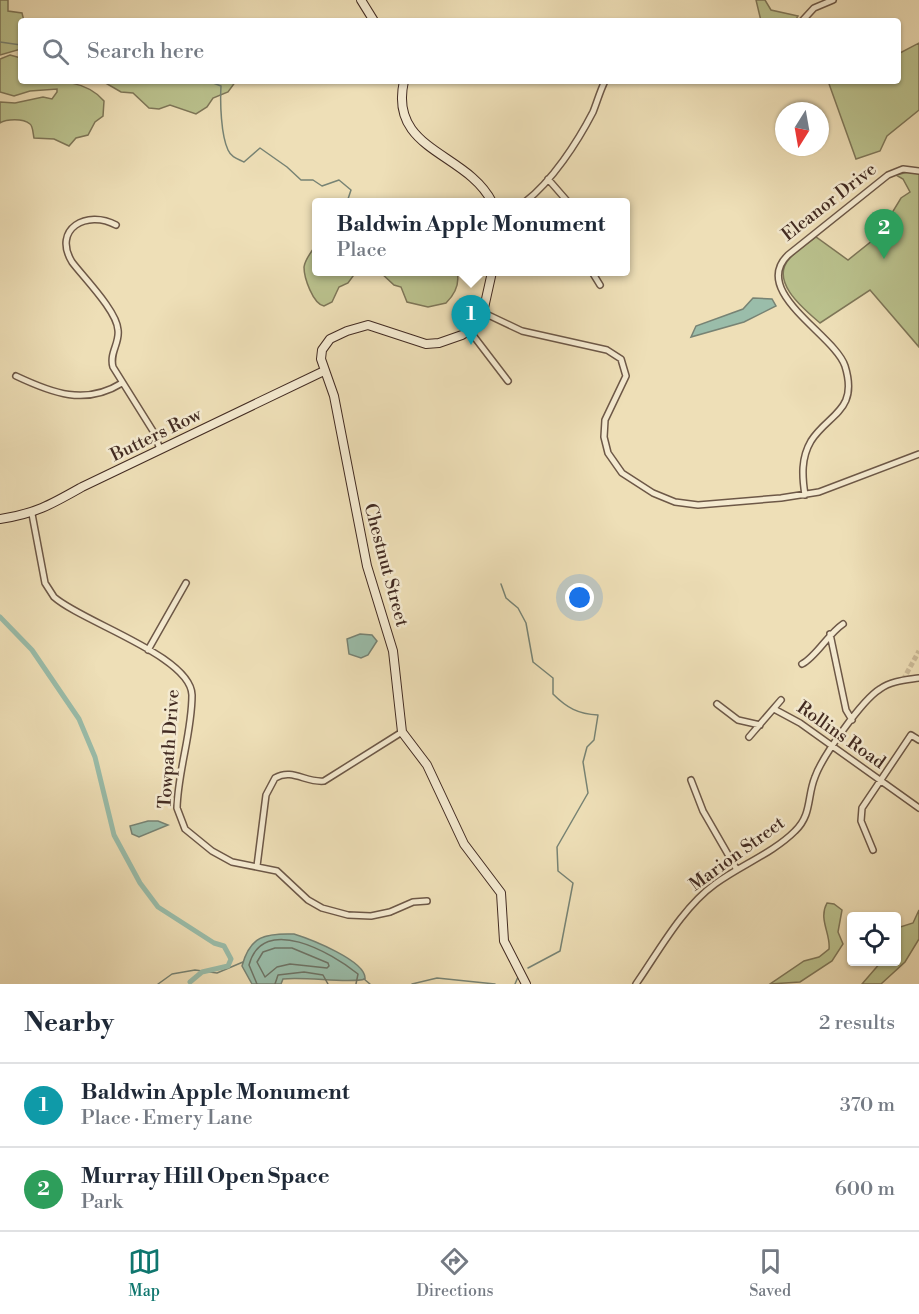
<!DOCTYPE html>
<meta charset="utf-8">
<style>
:root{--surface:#fff;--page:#f2f2f3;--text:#1f2937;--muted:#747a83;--line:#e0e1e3;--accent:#0f766e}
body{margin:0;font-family:"Libre Bodoni",serif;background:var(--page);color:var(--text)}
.controls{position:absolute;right:18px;bottom:18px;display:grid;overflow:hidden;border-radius:6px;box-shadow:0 2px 4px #0004}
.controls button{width:54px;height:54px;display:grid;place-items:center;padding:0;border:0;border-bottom:2px solid var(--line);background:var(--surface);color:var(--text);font:30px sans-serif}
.compass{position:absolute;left:775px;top:102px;width:54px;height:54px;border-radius:50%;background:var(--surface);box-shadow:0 2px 4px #0004;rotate:191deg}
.you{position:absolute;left:580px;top:598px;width:21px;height:21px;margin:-15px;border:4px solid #fff;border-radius:50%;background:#1a73e8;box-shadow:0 0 0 9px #1a73e833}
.badge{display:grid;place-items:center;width:39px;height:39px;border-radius:50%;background:var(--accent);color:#fff;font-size:20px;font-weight:700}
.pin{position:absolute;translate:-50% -50px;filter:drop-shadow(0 2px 3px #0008)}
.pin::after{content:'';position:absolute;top:32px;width:21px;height:18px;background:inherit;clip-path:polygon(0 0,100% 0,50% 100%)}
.popup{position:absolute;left:312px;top:198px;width:318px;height:78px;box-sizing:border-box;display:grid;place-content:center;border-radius:6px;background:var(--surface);filter:drop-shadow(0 2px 4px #0005);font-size:20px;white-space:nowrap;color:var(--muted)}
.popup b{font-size:22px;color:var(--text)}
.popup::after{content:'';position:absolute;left:50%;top:100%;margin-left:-12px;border:12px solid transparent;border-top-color:var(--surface)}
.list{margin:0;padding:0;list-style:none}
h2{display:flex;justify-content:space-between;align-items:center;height:78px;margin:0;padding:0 24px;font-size:26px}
h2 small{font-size:20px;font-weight:400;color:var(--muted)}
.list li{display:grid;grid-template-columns:39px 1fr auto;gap:18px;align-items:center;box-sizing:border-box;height:84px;padding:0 24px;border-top:2px solid var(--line)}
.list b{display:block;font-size:22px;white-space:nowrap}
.list p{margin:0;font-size:20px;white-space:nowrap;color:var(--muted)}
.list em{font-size:20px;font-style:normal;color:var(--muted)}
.icon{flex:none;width:33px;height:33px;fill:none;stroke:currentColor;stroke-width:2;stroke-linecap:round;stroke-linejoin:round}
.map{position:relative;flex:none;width:919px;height:984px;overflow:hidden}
.search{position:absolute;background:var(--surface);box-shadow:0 2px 4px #0004;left:18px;right:18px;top:18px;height:66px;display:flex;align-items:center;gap:15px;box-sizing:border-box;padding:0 21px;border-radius:6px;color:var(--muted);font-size:22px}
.sheet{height:246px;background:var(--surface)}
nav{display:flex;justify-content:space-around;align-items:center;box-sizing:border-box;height:84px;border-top:2px solid var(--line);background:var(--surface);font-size:16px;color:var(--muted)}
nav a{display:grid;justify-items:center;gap:3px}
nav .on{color:var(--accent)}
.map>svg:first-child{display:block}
.green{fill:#bac18d;stroke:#7e7658;stroke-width:1.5}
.water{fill:#9abdaa;stroke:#778374;stroke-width:1.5}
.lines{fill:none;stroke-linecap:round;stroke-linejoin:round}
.shore{stroke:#6e7466;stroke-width:1.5}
.stream{stroke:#778374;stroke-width:1.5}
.canal{stroke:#9abdaa;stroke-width:5}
.street-tunnel{stroke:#cb9;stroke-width:5;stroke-dasharray:5 2.5;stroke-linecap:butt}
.street-casing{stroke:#6d5847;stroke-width:8}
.secondary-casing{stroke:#422b22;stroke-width:10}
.street{stroke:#f4ead0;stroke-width:5}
.secondary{stroke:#f4ead0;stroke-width:8}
.labels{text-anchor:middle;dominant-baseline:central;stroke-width:5;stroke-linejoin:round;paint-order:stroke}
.street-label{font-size:18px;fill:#422b22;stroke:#f4ead0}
</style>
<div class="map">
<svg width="919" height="984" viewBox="0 0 919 984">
<rect width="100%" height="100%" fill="#eedfb7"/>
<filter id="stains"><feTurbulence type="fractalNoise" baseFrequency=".00333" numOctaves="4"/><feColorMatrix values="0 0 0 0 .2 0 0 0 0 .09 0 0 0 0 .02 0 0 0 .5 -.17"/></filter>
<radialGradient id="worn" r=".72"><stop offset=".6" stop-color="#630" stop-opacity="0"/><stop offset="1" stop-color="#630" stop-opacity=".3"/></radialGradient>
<path class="green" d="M 0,0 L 8,0 L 8,11 L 22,13 L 24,21 L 21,21 L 21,49 L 0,55 Z
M 756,0 L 765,0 L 771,10 L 798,16 L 795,21 L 761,21 Z
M 919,43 L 919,110 L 887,136 L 880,151 L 856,159 L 828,81 L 898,81 L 898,54 Z
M 10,55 L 21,58 L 21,81 C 49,81 84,77 104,101 L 103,116 L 95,122 L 88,135 L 76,138 L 69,146 L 54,139 L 34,138 C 33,134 33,126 30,124 C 23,118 6,119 0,123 L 0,102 L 15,103 L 43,97 L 52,99 L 57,92 L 57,89 L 30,91 L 14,96 L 0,92 L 0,59 Z
M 102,81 L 236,81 L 228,92 L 213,98 L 207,107 L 196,114 L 170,105 L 159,109 L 149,108 L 133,93 L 121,92 Z
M 908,172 L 919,172 L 919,347 L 870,290 L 820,323 C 805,310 768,281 790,258 C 797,250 807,244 816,237 L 848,260 L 878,236 L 901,198 L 910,192 L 903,179 L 896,175 Z
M 316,245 L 316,272 L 356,272 L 348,283 L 339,287 L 332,302 L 324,306 C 313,304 304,278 304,267 C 305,259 312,251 316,245 Z
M 380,272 L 457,272 C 460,284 454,295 446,303 L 428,307 L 407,302 L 401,287 L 394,285 Z
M 827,903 L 834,904 L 842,910 L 838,932 L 843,944 L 832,961 L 800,982 L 770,984 L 804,961 L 819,957 L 829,949 C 831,934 818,919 827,903 Z
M 919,910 L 919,939 L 905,962 L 881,984 L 862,984 L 881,962 L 896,962 L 897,928 L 913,923 Z"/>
<path class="water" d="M 753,298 L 772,299 L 776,306 L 744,322 L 691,337 L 696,326 L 743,309 Z
M 360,634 L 372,635 L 377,641 L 368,655 L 361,658 L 349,654 L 347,639 Z
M 148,821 L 158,821 L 168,825 L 139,837 L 132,834 L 130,826 Z
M 294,934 C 310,939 367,961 365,979 C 350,984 304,976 283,979 L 281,984 L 252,984 L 242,966 C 250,936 265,933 294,934 Z"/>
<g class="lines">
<path class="shore" d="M 275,948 L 292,948 L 328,963 L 329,966 L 327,968 L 290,964 L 277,967 L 265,977 L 257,962 L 263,952 Z
M 257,984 L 249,965 C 263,913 332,953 358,974 L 356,984
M 275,984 L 278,975 L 304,972 L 323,975 L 328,984"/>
<path class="stream" d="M 0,42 L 21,45
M 208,81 L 221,86 C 220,103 221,135 228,150 C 231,157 238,159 244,162 L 260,148 L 287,167 L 301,180 L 313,180 L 322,186 L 339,180 L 351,190 L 347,202
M 501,584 L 506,598 L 518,608 L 526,623 L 533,662 L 553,678 L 553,694 C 567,708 578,714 598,715 L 594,740 L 587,747 L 583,762 L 588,793 L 557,847 L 558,871 L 573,883 L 560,951 L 528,968
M 364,979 L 370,984
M 158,984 L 172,974 L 195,970 L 217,973 L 243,962
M 412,984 L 437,978 L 495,984
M 515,984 L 518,977"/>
<path class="canal" d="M 0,617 L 32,650 L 79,719 L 95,757 L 114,835 L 140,883 L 158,907 L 214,943 L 224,946 L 231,959 L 228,966 L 202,972 L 190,982"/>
<path class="street-tunnel" d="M 903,680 L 919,651"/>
<g class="street-casing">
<path id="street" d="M 802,21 L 814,8 L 833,0
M 548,179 L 568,202
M 525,202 C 552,181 577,143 593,112 C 597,102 600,91 605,81
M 116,225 C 87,209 52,229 72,262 C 84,278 117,311 118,330 C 120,343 109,353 113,367 L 153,431 L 160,449
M 592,272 L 600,285
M 484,313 L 522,331 L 607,350 L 621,359 L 626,376 L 605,420 L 604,437 L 608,453 L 622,473 L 653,493 L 675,502 L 698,505 L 781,498 L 819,492 L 919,454
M 469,330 L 508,381
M 16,376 C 52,393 85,406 122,383
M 805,495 C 802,476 801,458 811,441 C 828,414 859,411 845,366 C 835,335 750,292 788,255 L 888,175 L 903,169 L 919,171
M 32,514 L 45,583 L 54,597 C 82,622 191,656 192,695 C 192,733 178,770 177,808 L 185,829 L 212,851 L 232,862 L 277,871 L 308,900 L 322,908 L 348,915 L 371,916 L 390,912 L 413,902 L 427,901
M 830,634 L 846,710 L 852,720
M 148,650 L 186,583
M 802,664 C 816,657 828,634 843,624
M 717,704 L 738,720 L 760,725
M 774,709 L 800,723 L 919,808
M 749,737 L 781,700
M 691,780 L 703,811 L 737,870
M 873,850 L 861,821 L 862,808 L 911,735 L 919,740
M 257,866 L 266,795 L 275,778 C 292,768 306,783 324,781 L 402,732
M 636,984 C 659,951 682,908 715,884 C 741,865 773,853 795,831 C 812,815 807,796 815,777 C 822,757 862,700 880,689 C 891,681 906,680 919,678"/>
</g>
<g class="secondary-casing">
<path id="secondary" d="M 361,0 L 374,21
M 404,81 C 388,151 467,152 492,202
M 492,272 L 482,317 L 473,328 L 462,335 L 439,343 L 426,344 L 368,325 L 347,331 L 330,339 L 322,350 L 321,359 L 334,396 L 367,566 L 393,651 L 402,732 L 427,765 L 464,844 L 501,893 L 504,941 L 526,984
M 0,519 C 35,514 52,504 82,487 L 324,371"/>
</g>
<use href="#street" class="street"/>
<use href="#secondary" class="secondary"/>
</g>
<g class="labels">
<g class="street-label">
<text transform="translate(829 202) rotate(-38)">Eleanor Drive</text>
<text transform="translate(156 435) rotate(-26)">Butters Row</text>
<text transform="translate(386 565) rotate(75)">Chestnut Street</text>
<text transform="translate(841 735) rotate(35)">Rollins Road</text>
<text transform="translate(169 749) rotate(-86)">Towpath Drive</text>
<text transform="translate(737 854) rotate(-36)">Marion Street</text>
</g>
</g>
<rect width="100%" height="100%" filter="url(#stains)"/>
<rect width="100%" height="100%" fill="url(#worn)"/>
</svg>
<div class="controls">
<button><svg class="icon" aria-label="locate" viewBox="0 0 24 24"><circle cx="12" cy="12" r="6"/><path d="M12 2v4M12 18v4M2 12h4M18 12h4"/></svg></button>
</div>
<svg class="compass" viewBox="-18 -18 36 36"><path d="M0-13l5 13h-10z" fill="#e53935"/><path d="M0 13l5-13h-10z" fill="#747a83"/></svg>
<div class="you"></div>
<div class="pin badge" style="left:471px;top:345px;background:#0f9aa8">1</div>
<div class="popup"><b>Baldwin Apple Monument</b>Place</div>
<div class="pin badge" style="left:884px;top:259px;background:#2e9e5b">2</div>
<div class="search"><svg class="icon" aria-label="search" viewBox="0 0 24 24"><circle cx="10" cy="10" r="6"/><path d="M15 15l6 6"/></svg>Search here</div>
</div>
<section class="sheet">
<h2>Nearby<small>2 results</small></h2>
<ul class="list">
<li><span class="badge" style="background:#0f9aa8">1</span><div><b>Baldwin Apple Monument</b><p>Place · Emery Lane</p></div><em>370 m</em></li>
<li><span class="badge" style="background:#2e9e5b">2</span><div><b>Murray Hill Open Space</b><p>Park</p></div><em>600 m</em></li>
</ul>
</section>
<nav>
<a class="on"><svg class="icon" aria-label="map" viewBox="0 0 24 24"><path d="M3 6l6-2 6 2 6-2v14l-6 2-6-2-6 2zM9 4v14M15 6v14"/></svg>Map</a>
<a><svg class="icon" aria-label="directions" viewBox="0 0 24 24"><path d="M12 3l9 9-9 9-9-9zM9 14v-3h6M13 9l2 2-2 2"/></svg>Directions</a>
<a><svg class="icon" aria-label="saved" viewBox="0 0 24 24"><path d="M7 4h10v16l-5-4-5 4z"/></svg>Saved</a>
</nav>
